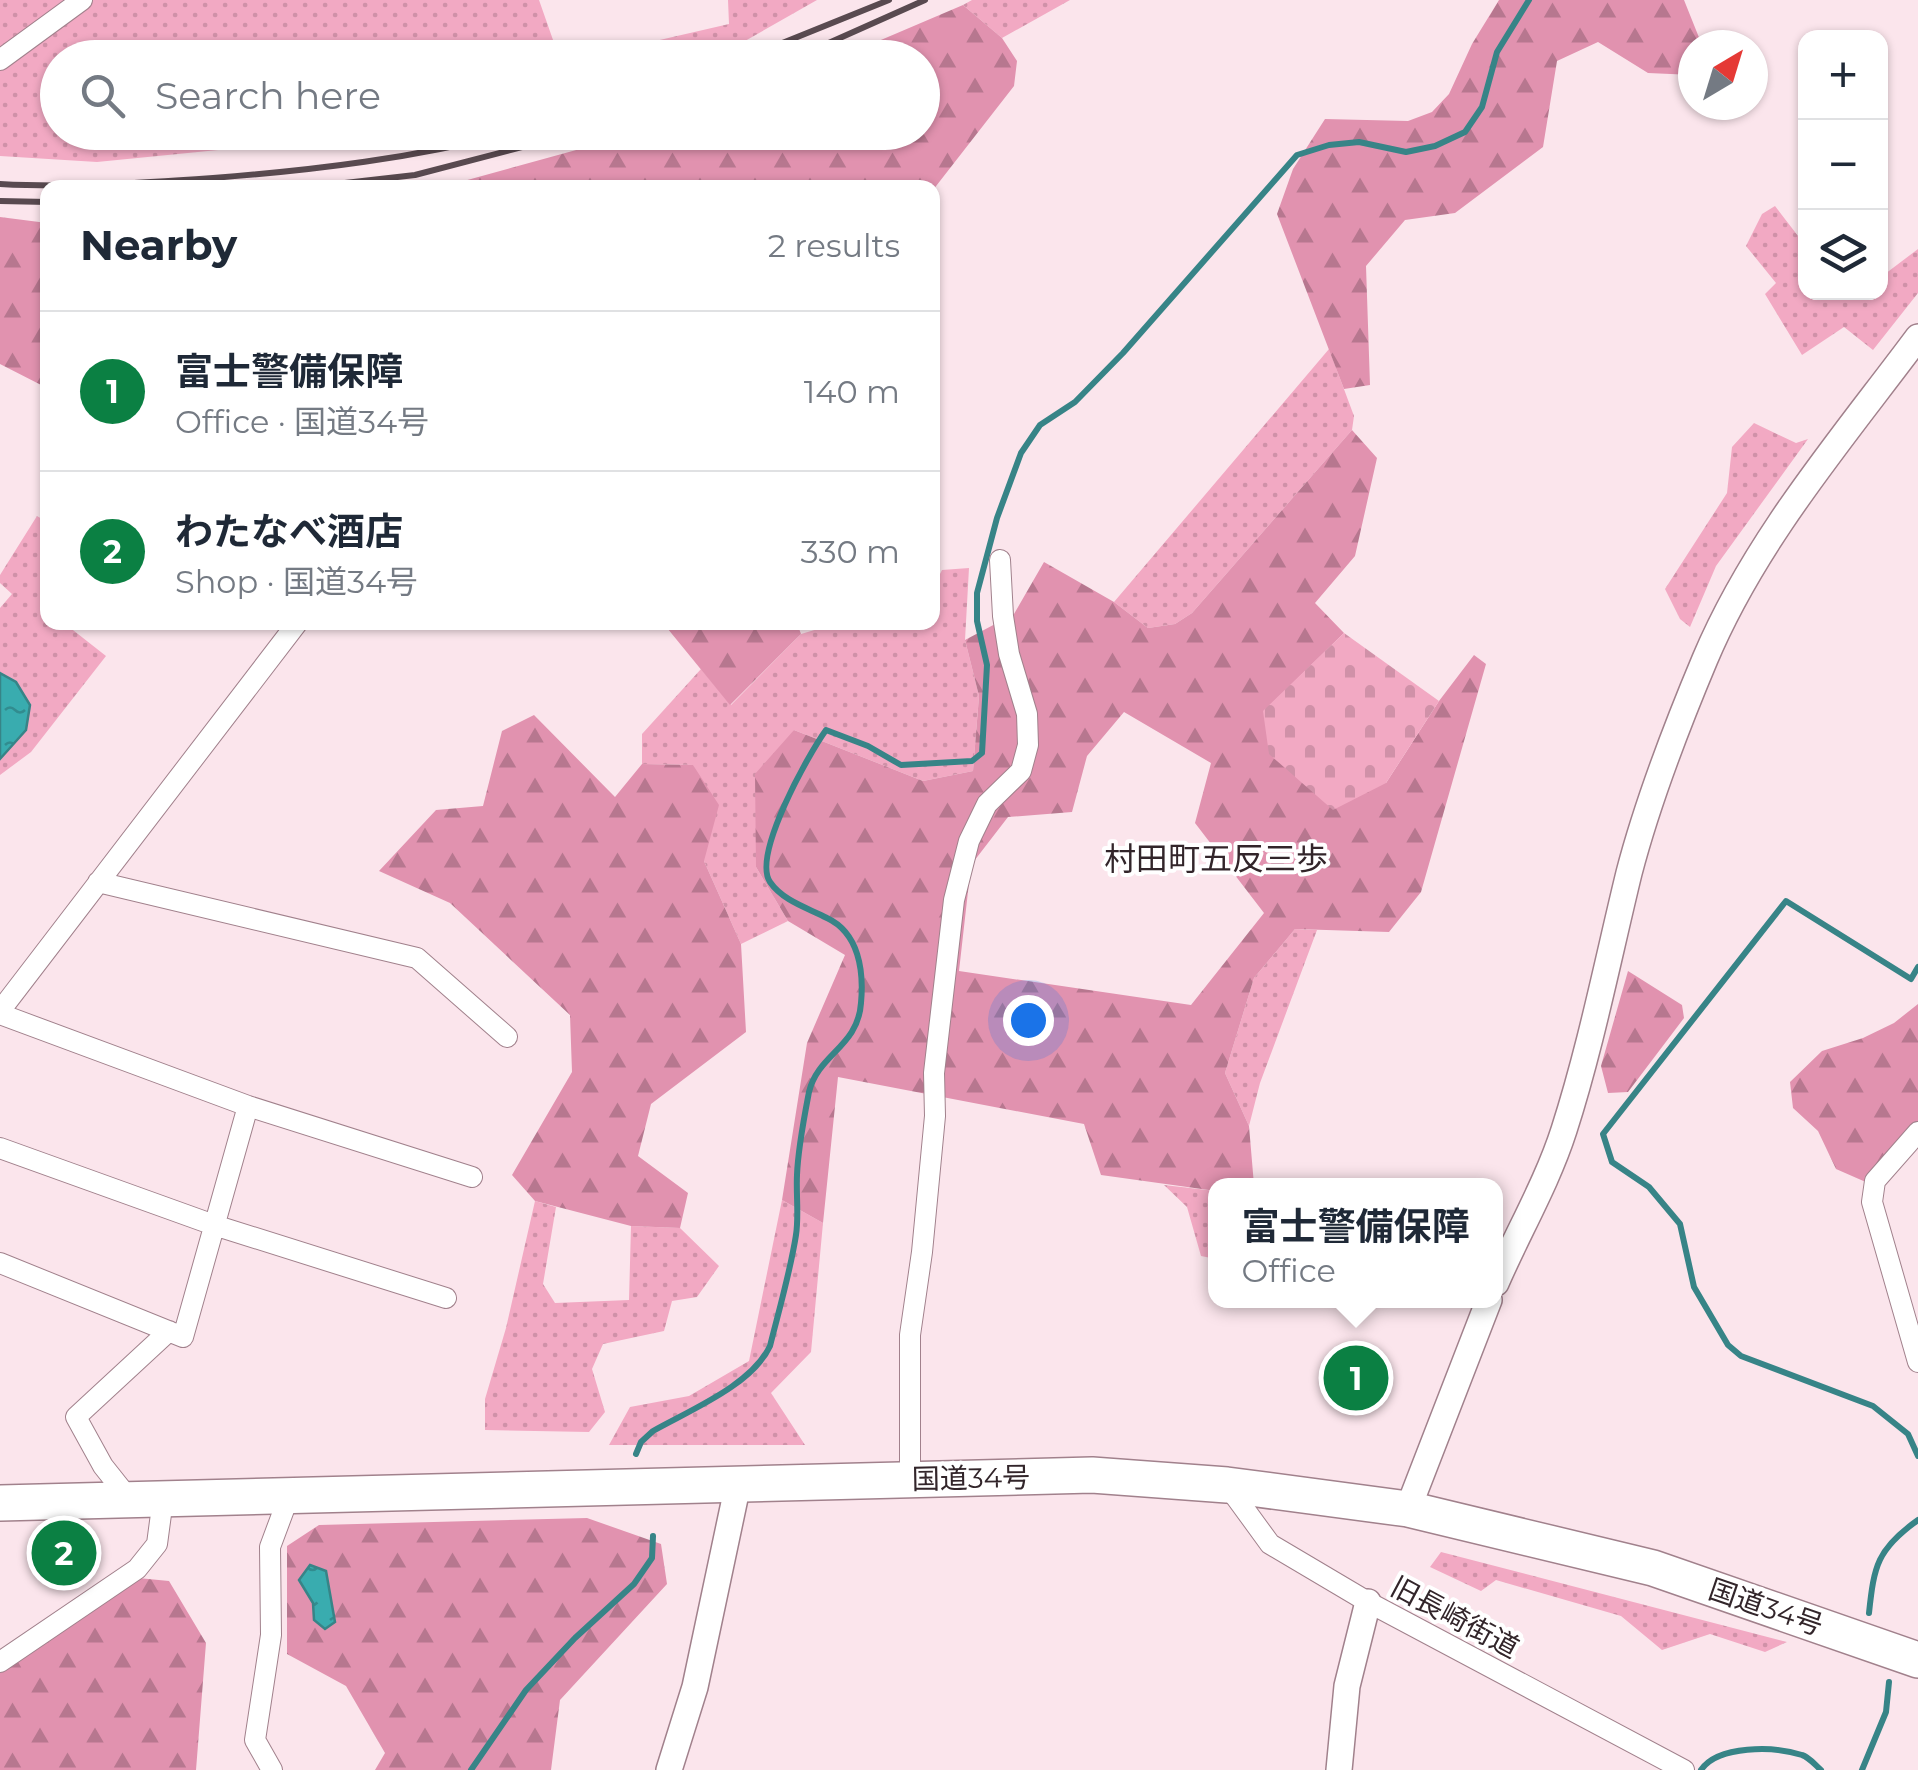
<!DOCTYPE html>
<meta charset="utf-8">
<style>
:root{--surface:#fff;--page:#f6f6f7;--text:#1f2937;--muted:#747a83;--line:#e0e1e3;--accent:#0b8043}
body{margin:0;font-family:Montserrat,"Noto Sans JP",sans-serif;background:var(--page);color:var(--text)}
.controls{position:absolute;right:30px;top:30px;display:grid;overflow:hidden;border-radius:20px;box-shadow:0 2px 8px #0004}
.controls button{width:90px;height:90px;display:grid;place-items:center;padding:0;border:0;border-bottom:2px solid var(--line);background:var(--surface);color:var(--text);font:50px sans-serif}
.compass{position:absolute;left:1678px;top:30px;width:90px;height:90px;border-radius:50%;background:var(--surface);box-shadow:0 2px 8px #0004;rotate:38deg}
.you{position:absolute;left:1028px;top:1020px;width:35px;height:35px;margin:-25px;border:8px solid #fff;border-radius:50%;background:#1a73e8;box-shadow:0 0 0 15px #1a73e833}
.badge{display:grid;place-items:center;width:65px;height:65px;border-radius:50%;background:var(--accent);color:#fff;font-size:32px;font-weight:700}
.pin{position:absolute;translate:-50% -50%;border:5px solid #fff;box-shadow:0 2px 10px #0006}
.popup{position:absolute;left:1208px;top:1178px;width:295px;height:130px;box-sizing:border-box;display:grid;place-content:center;border-radius:20px;background:var(--surface);filter:drop-shadow(0 2px 8px #0005);font-size:32px;white-space:nowrap;color:var(--muted)}
.popup b{font-size:38px;color:var(--text)}
.popup::after{content:'';position:absolute;left:50%;top:100%;margin-left:-20px;border:20px solid transparent;border-top-color:var(--surface)}
.list{margin:0;padding:0;list-style:none}
h2{display:flex;justify-content:space-between;align-items:center;height:130px;margin:0;padding:0 40px;font-size:42px}
h2 small{font-size:32px;font-weight:400;color:var(--muted)}
.list li{display:grid;grid-template-columns:65px 1fr auto;gap:30px;align-items:center;box-sizing:border-box;height:160px;padding:0 40px;border-top:2px solid var(--line)}
.list b{display:block;font-size:38px;white-space:nowrap}
.list p{margin:0;font-size:32px;white-space:nowrap;color:var(--muted)}
.list em{font-size:32px;font-style:normal;color:var(--muted)}
.icon{flex:none;width:55px;height:55px;fill:none;stroke:currentColor;stroke-width:2;stroke-linecap:round;stroke-linejoin:round}
.map{position:relative;flex:none;width:1918px;height:1770px;overflow:hidden}
.search{position:absolute;background:var(--surface);box-shadow:0 2px 8px #0004;left:40px;top:40px;width:900px;height:110px;display:flex;align-items:center;gap:25px;box-sizing:border-box;padding:0 35px;border-radius:55px;color:var(--muted);font-size:38px}
.panel{position:absolute;background:var(--surface);box-shadow:0 2px 8px #0004;left:40px;top:180px;width:900px;height:450px;border-radius:20px}
.map>svg:first-child{display:block}
.grass{fill:url(#grass-dots)}
.forest{fill:url(#forest-firs);fill-rule:evenodd}
.cemetery{fill:url(#cemetery-stones)}
.water{fill:url(#water-ripples);stroke:#378487;stroke-width:2.5}
.lines{fill:none;stroke-linecap:round;stroke-linejoin:round}
.stream{stroke:#378487;stroke-width:6}
.minor-casing{stroke:#a1818c;stroke-width:22}
.tertiary-casing{stroke:#a1818c;stroke-width:28}
.trunk-casing{stroke:#a1818c;stroke-width:38}
.minor{stroke:#fff;stroke-width:20}
.tertiary{stroke:#fff;stroke-width:25}
.trunk{stroke:#fff;stroke-width:35}
.rail{stroke:#594a50;stroke-width:6}
.labels{text-anchor:middle;dominant-baseline:central;stroke-width:8;stroke-linejoin:round;paint-order:stroke}
.street-label{font-size:28px;fill:#32252a;stroke:#fff}
.quarter-label{font-size:32px;fill:#32252a;stroke:#fff}
</style>
<div class="map">
<svg width="1918" height="1770" viewBox="0 0 1918 1770">
<defs>
<pattern id="grass-dots" width="8" height="8" patternUnits="userSpaceOnUse" patternTransform="scale(2.5)"><rect width="8" height="8" fill="#f2a9c3"/><path d="M2 2h.1M6 6h.1" fill="none" stroke="#d091a8" stroke-width="1.8" stroke-linecap="round"/></pattern>
<pattern id="forest-firs" width="22" height="20" patternUnits="userSpaceOnUse" patternTransform="scale(2.5)"><rect width="22" height="20" fill="#e192af"/><path d="M5 1l3.5 6h-7zM16 11l3.5 6h-7z" fill="#b7778f"/></pattern>
<pattern id="cemetery-stones" width="16" height="16" patternUnits="userSpaceOnUse" patternTransform="scale(2.5)"><rect width="16" height="16" fill="#f2a9c3"/><path d="M2 7V4a2 2 0 0 1 4 0v3zM10 15v-3a2 2 0 0 1 4 0v3z" fill="#d091a8"/></pattern>
<pattern id="water-ripples" width="26" height="14" patternUnits="userSpaceOnUse" patternTransform="scale(2.5)"><rect width="26" height="14" fill="#39acaf"/><path d="M2 4q2-2 4 0t4 0M15 11q2-2 4 0t4 0" fill="none" stroke="#318c8f"/></pattern>
</defs>
<rect width="100%" height="100%" fill="#fbe5ec"/>
<path class="grass" d="M 0,0 L 539,0 L 559,57 L 58,58 L 58,132 L 388,133 L 97,162 L 0,156 Z
M 728,0 L 817,0 L 745,41 L 686,57 L 586,57 L 729,24 Z
M 972,0 L 1070,0 L 1002,38 L 963,5 Z
M 1775,206 L 1805,245 L 1806,292 L 1843,293 L 1849,300 L 1859,293 L 1880,292 L 1881,277 L 1918,249 L 1918,293 L 1873,350 L 1844,327 L 1802,355 L 1765,294 L 1776,283 L 1746,246 L 1762,214 Z
M 1329,349 L 1354,416 L 1352,430 L 1192,613 L 1175,624 L 1148,628 L 1114,602 Z
M 1754,423 L 1796,443 L 1808,439 L 1716,566 L 1690,627 L 1680,619 L 1665,589 L 1727,493 L 1732,447 Z
M 37,516 L 47,522 L 47,600 L 43,606 L 47,609 L 48,622 L 64,623 L 106,656 L 31,752 L 0,775 L 0,759 L 26,730 L 16,682 L 0,673 L 0,608 L 12,594 L 0,583 L 0,575 Z
M 969,568 L 965,640 L 979,696 L 973,771 L 923,781 L 794,730 L 756,867 L 788,921 L 741,944 L 704,861 L 693,765 L 642,764 L 642,734 L 701,669 L 731,705 L 801,634 L 838,623 L 932,622 L 933,588 L 942,570 Z
M 1295,929 L 1317,930 L 1260,1083 L 1249,1126 L 1225,1073 L 1254,978 Z
M 1164,1185 L 1216,1191 L 1216,1259 L 1201,1256 L 1187,1207 Z
M 782,1200 L 823,1223 L 811,1352 L 771,1393 L 805,1445 L 609,1445 L 630,1407 L 689,1396 L 749,1361 Z
M 535,1201 L 556,1207 L 543,1284 L 555,1303 L 629,1300 L 631,1226 L 680,1228 L 719,1266 L 697,1297 L 672,1301 L 664,1331 L 603,1344 L 592,1369 L 605,1412 L 589,1432 L 485,1430 L 485,1399 L 506,1328 Z
M 1441,1552 L 1787,1642 L 1765,1652 L 1710,1634 L 1662,1650 L 1621,1616 L 1496,1580 L 1481,1591 L 1430,1567 Z"/>
<path class="forest" d="M 1499,0 L 1684,0 L 1702,45 L 1693,45 L 1693,75 L 1648,73 L 1598,42 L 1557,61 L 1543,147 L 1455,213 L 1405,220 L 1366,266 L 1370,385 L 1344,389 L 1277,214 L 1293,169 L 1325,119 L 1408,121 L 1432,112 L 1449,94 L 1472,44 Z
M 963,5 L 1002,38 L 1017,61 L 1014,86 L 933,190 L 932,188 L 442,187 L 638,133 L 922,132 L 922,58 L 841,57 Z
M 0,217 L 47,223 L 47,388 L 0,364 Z
M 1352,430 L 1377,458 L 1355,556 L 1315,603 L 1344,633 L 1264,711 L 1386,783 L 1439,701 L 1474,655 L 1486,664 L 1421,892 L 1389,932 L 1295,929 L 1254,978 L 1225,1073 L 1249,1126 L 1254,1185 L 1216,1186 L 1216,1191 L 1101,1175 L 1084,1124 L 838,1077 L 823,1223 L 782,1200 L 807,1043 L 845,955 L 788,921 L 756,867 L 755,774 L 794,730 L 923,781 L 973,771 L 979,696 L 965,640 L 1014,614 L 1044,562 L 1114,602 L 1148,628 L 1175,624 L 1192,613 ZM 1124,712 L 1211,763 L 1195,823 L 1264,913 L 1191,1005 L 959,971 L 971,865 L 1008,817 L 1072,812 L 1087,756 Z
M 663,623 L 797,623 L 801,634 L 730,705 Z
M 534,715 L 615,797 L 642,764 L 693,765 L 719,805 L 704,861 L 741,944 L 746,1032 L 651,1104 L 638,1156 L 688,1193 L 680,1228 L 631,1226 L 535,1201 L 512,1175 L 572,1072 L 570,1015 L 450,903 L 379,871 L 436,810 L 483,806 L 502,731 Z
M 1628,971 L 1682,1005 L 1684,1018 L 1628,1092 L 1608,1093 L 1601,1066 Z
M 1918,1004 L 1918,1123 L 1868,1183 L 1836,1169 L 1818,1131 L 1793,1108 L 1790,1082 L 1822,1051 L 1863,1038 L 1894,1023 Z
M 587,1518 L 661,1544 L 667,1584 L 560,1700 L 551,1770 L 375,1770 L 385,1753 L 346,1686 L 287,1654 L 287,1546 L 319,1525 Z
M 138,1578 L 169,1581 L 206,1643 L 196,1770 L 0,1770 L 0,1673 Z"/>
<path class="cemetery" d="M 1344,633 L 1439,701 L 1386,783 L 1333,810 L 1269,754 L 1263,711 Z"/>
<path class="water" d="M 0,673 L 16,682 L 30,705 L 26,730 L 0,759 Z
M 310,1565 L 326,1571 L 335,1622 L 325,1629 L 314,1620 L 313,1603 L 299,1580 Z"/>
<g class="lines">
<path class="stream" d="M 1918,967 L 1911,979 L 1786,901 L 1603,1134 L 1612,1162 L 1649,1187 L 1680,1224 L 1694,1287 L 1728,1345 L 1741,1356 L 1873,1406 L 1908,1434 L 1918,1456
M 636,1454 L 641,1442 L 653,1431 C 690,1410 752,1385 770,1346 C 779,1310 790,1273 796,1235 C 799,1216 796,1195 797,1175 C 798,1148 804,1118 809,1092 C 818,1054 858,1047 861,1003 C 864,971 859,933 827,918 C 808,908 783,901 770,882 C 752,855 808,755 826,730 L 868,746 L 901,765 L 972,761 L 982,753 L 987,665 L 977,621 L 977,593 L 997,518 L 1021,453 L 1040,425 L 1075,402 L 1123,353 L 1297,155 L 1329,145 L 1359,142 L 1406,152 L 1435,146 L 1465,132 L 1482,107 L 1497,52 L 1529,0
M 1869,1613 C 1874,1566 1877,1549 1918,1520
M 471,1770 L 526,1690 L 575,1638 L 634,1584 L 652,1558 L 653,1536
M 1701,1770 C 1718,1745 1774,1746 1802,1755 C 1809,1757 1815,1765 1821,1770
M 1862,1770 L 1886,1712 L 1889,1682"/>
<g class="minor-casing">
<path id="minor" d="M 0,60 L 82,0
M 98,882 L 417,958 L 507,1037
M 0,1011 L 298,622
M 0,1014 L 248,1106 L 472,1177
M 1918,1132 L 1875,1181 L 1872,1202 L 1918,1362
M 0,1148 L 214,1225 L 446,1298
M 0,1263 L 183,1337 L 248,1106
M 910,1479 L 910,1335 L 922,1252 L 935,1116 L 934,1073 L 954,900 L 969,841 L 987,804 L 1021,771 L 1028,745 L 1027,714 L 1009,654 L 1003,616 L 1000,560
M 1227,1485 L 1270,1544 L 1368,1602 L 1684,1770
M 130,1500 L 103,1466 L 76,1417 L 169,1331
M 0,1662 L 137,1569 L 157,1544 L 163,1499
M 272,1770 L 255,1740 L 271,1635 L 270,1547 L 289,1496"/>
</g>
<g class="tertiary-casing">
<path id="tertiary" d="M 1496,1283 C 1518,1232 1547,1183 1564,1130 C 1591,1046 1608,959 1629,873 C 1648,800 1676,728 1705,659 C 1755,540 1842,439 1918,337
M 1408,1509 L 1489,1300
M 669,1770 L 695,1687 L 738,1484
M 1339,1770 L 1347,1686 L 1368,1602"/>
</g>
<g class="trunk-casing">
<path id="trunk" d="M 0,1503 L 1092,1475 L 1227,1485 L 1408,1509 L 1653,1568 L 1918,1660"/>
</g>
<use href="#minor" class="minor"/>
<use href="#tertiary" class="tertiary"/>
<use href="#trunk" class="trunk"/>
<path class="rail" d="M 745,58 L 889,0
M 795,58 L 925,0
M 0,184 C 71,188 142,183 213,178 C 315,170 415,158 514,132
M 301,188 L 415,175 L 580,132
M 0,201 L 48,202"/>
</g>
<g class="labels">
<g class="street-label">
<text transform="translate(971 1478) rotate(-1)">国道34号</text>
<text transform="translate(1766 1607) rotate(19)">国道34号</text>
<text transform="translate(1455 1617) rotate(28)">旧長崎街道</text>
</g>
<g class="quarter-label">
<text x="1216" y="858">村田町五反三歩</text>
</g>
</g>
</svg>
<div class="controls">
<button>+</button>
<button>−</button>
<button><svg class="icon" aria-label="layers" viewBox="0 0 24 24"><path d="M12 4l9 5-9 5-9-5zM3 14l9 5 9-5"/></svg></button>
</div>
<svg class="compass" viewBox="-18 -18 36 36"><path d="M0-13l5 13h-10z" fill="#e53935"/><path d="M0 13l5-13h-10z" fill="#747a83"/></svg>
<div class="you"></div>
<div class="pin badge" style="left:1356px;top:1378px">1</div>
<div class="popup"><b>富士警備保障</b>Office</div>
<div class="pin badge" style="left:64px;top:1553px">2</div>
<div class="search"><svg class="icon" aria-label="search" viewBox="0 0 24 24"><circle cx="10" cy="10" r="6"/><path d="M15 15l6 6"/></svg>Search here</div>
<section class="panel">
<h2>Nearby<small>2 results</small></h2>
<ul class="list">
<li><span class="badge">1</span><div><b>富士警備保障</b><p>Office · 国道34号</p></div><em>140 m</em></li>
<li><span class="badge">2</span><div><b>わたなべ酒店</b><p>Shop · 国道34号</p></div><em>330 m</em></li>
</ul>
</section>
</div>
